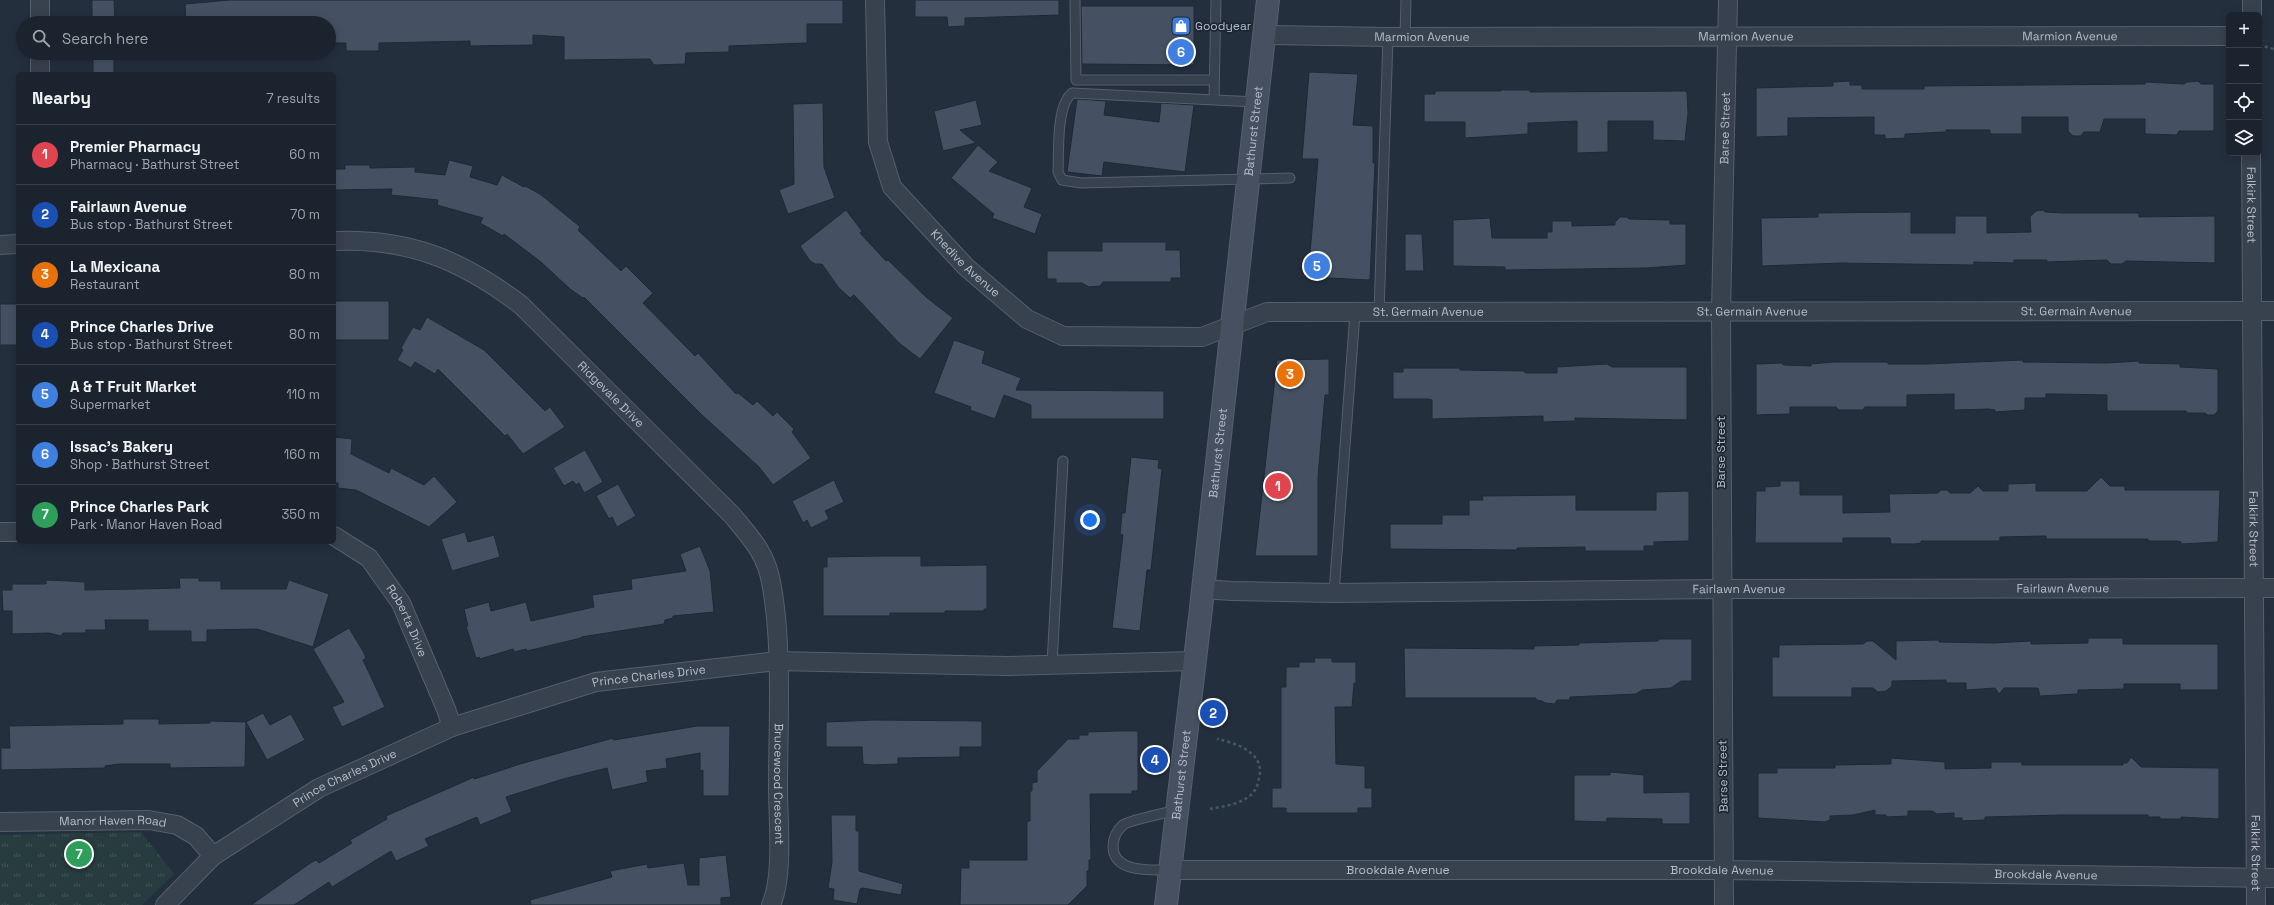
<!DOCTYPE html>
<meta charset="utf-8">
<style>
:root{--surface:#1b232e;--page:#282f3a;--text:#f1f3f6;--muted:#a0a4aa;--line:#39404a;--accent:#8ab4f8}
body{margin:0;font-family:"Space Grotesk",sans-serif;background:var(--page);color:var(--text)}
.controls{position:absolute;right:12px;top:12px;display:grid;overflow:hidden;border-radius:6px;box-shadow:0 2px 10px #0003}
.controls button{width:36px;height:36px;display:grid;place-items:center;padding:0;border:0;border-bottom:1px solid var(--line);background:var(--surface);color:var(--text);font:20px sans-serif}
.you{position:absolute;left:1090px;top:520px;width:14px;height:14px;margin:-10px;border:3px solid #fff;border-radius:50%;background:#1a73e8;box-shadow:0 0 0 6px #1a73e833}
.badge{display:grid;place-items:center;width:26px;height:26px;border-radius:50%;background:var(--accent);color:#fff;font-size:13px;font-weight:700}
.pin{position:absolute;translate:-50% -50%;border:2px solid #fff;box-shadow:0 1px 4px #0006}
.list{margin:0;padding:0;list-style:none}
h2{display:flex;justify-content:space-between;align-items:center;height:52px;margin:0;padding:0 16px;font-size:17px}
h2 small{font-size:13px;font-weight:400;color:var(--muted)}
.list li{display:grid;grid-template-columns:26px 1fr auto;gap:12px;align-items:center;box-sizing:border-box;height:60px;padding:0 16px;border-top:1px solid var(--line)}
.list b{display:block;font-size:15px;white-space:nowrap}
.list p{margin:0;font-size:13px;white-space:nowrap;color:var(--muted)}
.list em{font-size:13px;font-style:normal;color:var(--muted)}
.icon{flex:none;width:22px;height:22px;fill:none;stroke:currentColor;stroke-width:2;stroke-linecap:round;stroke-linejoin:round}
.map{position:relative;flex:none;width:2274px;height:905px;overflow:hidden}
.search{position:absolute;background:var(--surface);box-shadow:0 2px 10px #0003;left:16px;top:16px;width:320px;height:44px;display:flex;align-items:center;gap:10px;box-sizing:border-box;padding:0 14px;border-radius:22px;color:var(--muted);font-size:15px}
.panel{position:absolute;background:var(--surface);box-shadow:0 2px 10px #0003;left:16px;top:72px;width:320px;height:472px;border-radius:6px}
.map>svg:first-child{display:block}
.grass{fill:url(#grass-tufts)}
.building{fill:#455162;stroke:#1f2835}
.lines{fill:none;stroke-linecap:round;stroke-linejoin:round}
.lane-casing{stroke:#565f6c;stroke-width:11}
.street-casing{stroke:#565f6c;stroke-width:20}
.secondary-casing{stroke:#565f6c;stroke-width:24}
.path{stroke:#44595c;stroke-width:2.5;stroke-dasharray:3 3;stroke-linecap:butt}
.lane{stroke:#38414e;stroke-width:9}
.street{stroke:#38414e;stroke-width:18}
.secondary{stroke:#465061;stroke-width:22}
.labels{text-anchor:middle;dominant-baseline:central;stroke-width:3.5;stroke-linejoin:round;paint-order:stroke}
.poi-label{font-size:12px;fill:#b4bcc9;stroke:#1d2633;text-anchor:start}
.street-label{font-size:12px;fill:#b4bcc9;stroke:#1d2633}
</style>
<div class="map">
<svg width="2274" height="905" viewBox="0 0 2274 905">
<defs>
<pattern id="grass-tufts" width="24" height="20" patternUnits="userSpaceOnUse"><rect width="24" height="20" fill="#263c3f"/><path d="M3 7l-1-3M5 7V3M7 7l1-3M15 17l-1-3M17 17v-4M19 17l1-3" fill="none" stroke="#435659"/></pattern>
</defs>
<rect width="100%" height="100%" fill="#242f3e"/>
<path class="grass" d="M 141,832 L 174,874 L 142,905 L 0,905 L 0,835 Z"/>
<path class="building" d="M 92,0 L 114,0 L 115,21 L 92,21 Z
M 230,0 L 843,0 L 843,24 L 807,24 L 807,43 L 729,46 L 729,52 L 686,53 L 685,64 L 654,65 L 650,59 L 564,60 L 564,37 L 533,35 L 533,45 L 470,46 L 470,41 L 379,43 L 379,51 L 346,51 L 346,43 L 329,43 L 329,23 L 186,23 L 185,4 Z
M 915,0 L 1059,0 L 1059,15 L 965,18 L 965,26 L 948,27 L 947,17 L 915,17 Z
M 1081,6 L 1194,6 L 1194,65 L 1082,64 Z
M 93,53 L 114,53 L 114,74 L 93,74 Z
M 1309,72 L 1358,74 L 1353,125 L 1373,126 L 1373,163 L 1375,163 L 1370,280 L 1308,277 L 1318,159 L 1302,159 Z
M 1850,81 L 1850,85 L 1862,85 L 1862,89 L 1924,89 L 1924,86 L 2145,84 L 2145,82 L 2184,84 L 2187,82 L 2198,81 L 2201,84 L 2214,84 L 2214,131 L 2179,131 L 2177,135 L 2145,134 L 2145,119 L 2104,119 L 2100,132 L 2084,132 L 2081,136 L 2073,136 L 2068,131 L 2068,117 L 2022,117 L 2022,134 L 1990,134 L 1990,130 L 1946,130 L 1946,132 L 1905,134 L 1905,138 L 1885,139 L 1885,135 L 1874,135 L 1874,117 L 1788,118 L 1788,136 L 1756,137 L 1756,88 L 1833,86 L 1833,82 Z
M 1501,90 L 1530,90 L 1530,92 L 1685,91 L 1687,93 L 1688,113 L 1685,141 L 1653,140 L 1653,121 L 1608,121 L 1608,152 L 1577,153 L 1577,121 L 1530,123 L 1528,123 L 1528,134 L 1465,138 L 1465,122 L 1424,122 L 1424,94 L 1435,94 L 1435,91 L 1501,91 Z
M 1077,99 L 1106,101 L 1104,115 L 1159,122 L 1161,103 L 1194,105 L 1185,172 L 1104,162 L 1102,176 L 1067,172 Z
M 976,100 L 982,125 L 960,130 L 976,143 L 943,151 L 934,111 Z
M 823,103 L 824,167 L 835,198 L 788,214 L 779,190 L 794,184 L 793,104 Z
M 978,145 L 998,162 L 989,171 L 1032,188 L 1024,207 L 1042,214 L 1035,234 L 992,218 L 994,214 L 951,178 Z
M 449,160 L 473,166 L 470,177 L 497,185 L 502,175 L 524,187 L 525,186 L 540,194 L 578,225 L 580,227 L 578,230 L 621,271 L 626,266 L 653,293 L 643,303 L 695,356 L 698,353 L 736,394 L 738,393 L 753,405 L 757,401 L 773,416 L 777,412 L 794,429 L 792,432 L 811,458 L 773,485 L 759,467 L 701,414 L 584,297 L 583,298 L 570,289 L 541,262 L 504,234 L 503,236 L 480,223 L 483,218 L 437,205 L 438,200 L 391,195 L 392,189 L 334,190 L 334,169 L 345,169 L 345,165 L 370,165 L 370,168 L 415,167 L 415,172 L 445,175 Z
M 846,210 L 862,231 L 860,233 L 886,261 L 888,260 L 926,297 L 953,318 L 920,359 L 899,343 L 854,295 L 850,298 L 838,287 L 822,264 L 815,264 L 810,261 L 800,246 Z
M 2043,210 L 2045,212 L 2063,213 L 2139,213 L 2139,217 L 2215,216 L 2215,263 L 2126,261 L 2122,264 L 2111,264 L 2107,260 L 2047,262 L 2047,260 L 2014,260 L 2014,263 L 1974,262 L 1974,265 L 1841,263 L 1762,266 L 1761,218 L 1818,217 L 1818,213 L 1911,212 L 1911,233 L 1955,233 L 1955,216 L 1987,216 L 1987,233 L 2031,232 L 2030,217 L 2036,211 Z
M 1620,217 L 1627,217 L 1629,219 L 1670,220 L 1670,224 L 1686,224 L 1686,265 L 1647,268 L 1505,270 L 1505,267 L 1453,266 L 1453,220 L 1490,218 L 1492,238 L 1547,238 L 1547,232 L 1552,232 L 1552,221 L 1572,221 L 1572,226 L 1615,225 L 1615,222 Z
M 1405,234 L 1422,234 L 1424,271 L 1405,271 Z
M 1102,242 L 1166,242 L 1166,250 L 1180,250 L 1181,278 L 1171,278 L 1171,282 L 1103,282 L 1100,286 L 1089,287 L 1082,283 L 1056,283 L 1056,279 L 1047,279 L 1047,251 L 1102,251 Z
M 334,301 L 389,301 L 389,340 L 334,340 Z
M 0,304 L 18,304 L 18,345 L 0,345 Z
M 427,317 L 484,350 L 545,411 L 550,407 L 565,427 L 523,454 L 507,434 L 505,436 L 438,369 L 435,374 L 415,362 L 411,368 L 397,360 L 403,350 L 401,348 L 413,327 L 420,330 Z
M 954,340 L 985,351 L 982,363 L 1021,378 L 1016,390 L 1164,391 L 1164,419 L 1031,419 L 1031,405 L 1004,395 L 995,419 L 970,410 L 971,407 L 934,393 Z
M 1329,359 L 1329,395 L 1325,395 L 1318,477 L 1318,556 L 1255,556 L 1277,360 Z
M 2023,360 L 2023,362 L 2107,363 L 2139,361 L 2139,363 L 2180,364 L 2180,367 L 2218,369 L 2218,411 L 2214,415 L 2207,415 L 2205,413 L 2186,413 L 2186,411 L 2107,411 L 2107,395 L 2058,394 L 2046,394 L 2046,398 L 2025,398 L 2025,410 L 1995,412 L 1995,410 L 1989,409 L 1954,410 L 1954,394 L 1907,395 L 1907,407 L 1865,407 L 1863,410 L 1839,410 L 1836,407 L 1790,407 L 1790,414 L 1756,415 L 1756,364 L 1781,363 L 1784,365 L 1811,366 L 1811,364 L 1834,362 L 1888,362 L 1888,364 L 1927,364 Z
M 1607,364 L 1612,367 L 1687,367 L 1687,420 L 1575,418 L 1575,421 L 1543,422 L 1543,416 L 1432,419 L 1432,400 L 1429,399 L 1393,399 L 1393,372 L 1403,372 L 1403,368 L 1460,368 L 1460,370 L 1524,371 L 1525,373 L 1557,373 L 1557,367 Z
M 334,437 L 352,439 L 351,454 L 389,473 L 391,468 L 424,485 L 434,476 L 457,502 L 429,527 L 356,490 L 338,488 L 338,483 L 334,483 Z
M 585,450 L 603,482 L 584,493 L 579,483 L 576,485 L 573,481 L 564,486 L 553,468 Z
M 1131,457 L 1159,460 L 1158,468 L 1162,469 L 1151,570 L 1147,570 L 1140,631 L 1112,628 L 1123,535 L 1120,534 L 1122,513 L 1125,513 Z
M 2101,477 L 2110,486 L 2125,486 L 2125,490 L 2220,490 L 2218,542 L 2181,544 L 2181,542 L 2177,541 L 2148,541 L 2148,539 L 2046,539 L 2046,536 L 2000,537 L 2000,541 L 1921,541 L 1921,543 L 1915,544 L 1891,544 L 1890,538 L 1843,538 L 1843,543 L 1755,543 L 1756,491 L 1765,491 L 1765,487 L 1780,486 L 1780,481 L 1800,481 L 1800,495 L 1843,495 L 1843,513 L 1890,512 L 1889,494 L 1938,493 L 1941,490 L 1947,490 L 1950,493 L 1970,493 L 1978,486 L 1983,491 L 2008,491 L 2008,484 L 2036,483 L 2036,491 L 2087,491 Z
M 834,480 L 844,502 L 825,511 L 829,519 L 811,528 L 807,520 L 803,523 L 792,501 Z
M 618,484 L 636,516 L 617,527 L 612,517 L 609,519 L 596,496 Z
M 1686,491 L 1689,492 L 1689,541 L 1654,542 L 1654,546 L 1644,546 L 1644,551 L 1585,551 L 1585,547 L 1517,548 L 1517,550 L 1390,549 L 1390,524 L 1442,524 L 1442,515 L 1469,515 L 1469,500 L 1483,500 L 1482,496 L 1576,495 L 1576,510 L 1656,510 L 1656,492 Z
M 465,532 L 468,542 L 494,535 L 500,557 L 452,571 L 441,539 Z
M 700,546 L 710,571 L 714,612 L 673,616 L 673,618 L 665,620 L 664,624 L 581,637 L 581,638 L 527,651 L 526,649 L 514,652 L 513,649 L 480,659 L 479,657 L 476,658 L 466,626 L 468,626 L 464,609 L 489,602 L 491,611 L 526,602 L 531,621 L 594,607 L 592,595 L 632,589 L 631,579 L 686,571 L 680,554 Z
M 881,556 L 921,556 L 921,566 L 987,565 L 987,609 L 984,609 L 984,611 L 945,611 L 945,613 L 890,613 L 890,616 L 823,616 L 823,567 L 827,567 L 827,557 Z
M 179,578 L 199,578 L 199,581 L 221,581 L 221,589 L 286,589 L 289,580 L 329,594 L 313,647 L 257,629 L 207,630 L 207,642 L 191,642 L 191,631 L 148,631 L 148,620 L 105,620 L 106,630 L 86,630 L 86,633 L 63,633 L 61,636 L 49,633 L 12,634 L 12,611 L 3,611 L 2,590 L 12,590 L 12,584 L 46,584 L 46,580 L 69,581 L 85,582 L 85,590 L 138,589 L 180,588 Z
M 349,628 L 364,653 L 366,658 L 363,660 L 385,707 L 342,727 L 332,707 L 344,702 L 313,649 Z
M 2088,638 L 2123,638 L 2123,644 L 2218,644 L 2218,690 L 2180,690 L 2180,684 L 2124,684 L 2124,689 L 2078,690 L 2078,694 L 2040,696 L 2038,688 L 2004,688 L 1999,694 L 1995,688 L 1966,690 L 1966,683 L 1946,683 L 1946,680 L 1892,681 L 1892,686 L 1886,691 L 1878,692 L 1873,688 L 1852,688 L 1852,697 L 1772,697 L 1772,657 L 1779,657 L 1779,645 L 1863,644 L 1867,641 L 1873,641 L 1896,660 L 1896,641 L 1939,640 L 1939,642 L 1993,643 L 2031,641 L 2031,644 L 2088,643 Z
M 1658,639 L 1692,639 L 1692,681 L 1681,681 L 1671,688 L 1642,690 L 1636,694 L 1570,697 L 1570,700 L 1557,700 L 1555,704 L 1545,703 L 1542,701 L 1536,700 L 1536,698 L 1405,698 L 1404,648 L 1534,649 L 1534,646 L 1579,645 L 1579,643 L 1658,641 Z
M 1314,658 L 1332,658 L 1332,662 L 1356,662 L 1356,683 L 1354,683 L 1352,707 L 1335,707 L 1336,764 L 1365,766 L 1365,788 L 1372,788 L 1372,808 L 1358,808 L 1358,813 L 1286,813 L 1286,808 L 1272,808 L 1272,788 L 1281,788 L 1281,687 L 1286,687 L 1286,667 L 1299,667 L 1299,662 L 1315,662 Z
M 263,713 L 270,725 L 291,714 L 305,740 L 267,760 L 246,722 L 245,767 L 170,768 L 170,764 L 119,764 L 105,766 L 105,768 L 1,770 L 1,748 L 10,748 L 9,726 L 123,724 L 123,719 L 159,719 L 159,724 L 210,723 L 210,721 L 246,722 Z
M 875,720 L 982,721 L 982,747 L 960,747 L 960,757 L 898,758 L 898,764 L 873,765 L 863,764 L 862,747 L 826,747 L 826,722 Z
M 697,726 L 730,726 L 729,796 L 703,796 L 703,770 L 700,771 L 700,753 L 666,759 L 667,768 L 646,771 L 648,782 L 612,790 L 607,768 L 563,779 L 506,797 L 512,812 L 480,825 L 477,817 L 425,839 L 429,846 L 396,861 L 391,851 L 332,887 L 329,882 L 294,905 L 251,905 L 309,864 L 316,860 L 319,863 L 352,843 L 350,840 L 387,819 L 386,816 L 474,777 L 474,779 L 484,776 L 520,764 L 613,738 L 613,740 L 626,738 Z
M 1117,731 L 1138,731 L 1138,791 L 1132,791 L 1132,794 L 1090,794 L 1091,860 L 1089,860 L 1089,871 L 1087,871 L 1087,886 L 1068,905 L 960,905 L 961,868 L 969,868 L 969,860 L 1027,860 L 1027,821 L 1030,821 L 1030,791 L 1032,791 L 1032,783 L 1037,782 L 1037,771 L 1068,739 L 1079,739 L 1079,735 L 1088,735 L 1088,732 Z
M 2131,757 L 2141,767 L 2219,768 L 2219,819 L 2181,817 L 2181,819 L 2160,819 L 2160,817 L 2148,817 L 2148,815 L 2062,815 L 1985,817 L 1985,820 L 1962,821 L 1962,818 L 1954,818 L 1954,813 L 1937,814 L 1932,811 L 1908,811 L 1908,816 L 1886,817 L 1886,815 L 1875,815 L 1875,810 L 1853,815 L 1830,816 L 1830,820 L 1825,822 L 1758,818 L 1758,773 L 1777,773 L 1777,768 L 1835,768 L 1835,765 L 1891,764 L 1891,758 L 1945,762 L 1945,769 L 1991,768 L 1991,762 L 2022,762 L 2022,765 L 2123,765 L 2123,763 L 2127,763 Z
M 1610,772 L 1644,775 L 1644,793 L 1690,792 L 1690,824 L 1662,824 L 1662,819 L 1607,818 L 1607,822 L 1574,821 L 1574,775 L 1610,775 Z
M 831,815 L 856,815 L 856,831 L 859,831 L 859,871 L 903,884 L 901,895 L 863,888 L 860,889 L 857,904 L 833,900 L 834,889 L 828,888 L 832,862 Z
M 726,855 L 731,897 L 721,898 L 721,905 L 531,905 L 530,900 L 612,877 L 610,871 L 647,864 L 648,868 L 684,863 L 688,885 L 699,885 L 699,858 Z"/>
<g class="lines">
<g class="lane-casing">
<path id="lane" d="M 1075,0 L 1076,80 L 1214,80
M 1405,37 L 1406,0
M 1214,100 L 1216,0
M 1256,102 L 1072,93 C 1056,106 1059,152 1058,172 L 1062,180 L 1081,183 L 1290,178
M 1379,313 L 1388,37
M 1334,593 L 1355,313
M 1052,664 L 1063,461
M 1169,870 C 1151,870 1114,873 1113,847 C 1113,838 1116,831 1123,825 C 1130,820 1166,813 1177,810"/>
</g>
<g class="street-casing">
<g id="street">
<path d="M 40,0 L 40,23"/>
<path id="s1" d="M 875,0 L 878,142 L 892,187 L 966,267 L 1027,319 L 1063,336 L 1202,337 L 1267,312 L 2274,311"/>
<path d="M 2252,15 L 2252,0"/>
<path id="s2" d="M 1264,35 L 1388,37 L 2229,36"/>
<path d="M 40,53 L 40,74"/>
<path id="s3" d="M 2251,153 L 2256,905"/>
<path id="s4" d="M 334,241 C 409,238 462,260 521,305 L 732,515 C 750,537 766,553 771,582 C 783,644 778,723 778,788 C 778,820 784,876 771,905"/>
<path d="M 0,245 L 18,244"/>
<path d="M 0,532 L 18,532"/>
<path id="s5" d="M 334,536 L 369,558 L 401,603 L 446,709 L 452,727"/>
<path id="s6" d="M 1203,589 L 1232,591 L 1334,593 L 1721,589 L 2274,588"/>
<path id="s7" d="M 0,822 L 149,820 L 177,825 L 196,836 L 213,856"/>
<path id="s8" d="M 1169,870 L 1724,870 L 2274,878"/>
<path id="s9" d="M 165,905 L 213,856 L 319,788 L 452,727 L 596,682 L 777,661 L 1007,666 L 1194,661"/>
<path id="s10" d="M 1724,905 L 1721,311 L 1728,0"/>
</g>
</g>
<g class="secondary-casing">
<g id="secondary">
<path id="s11" d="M 1166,905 L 1200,617 L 1268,0"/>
</g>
</g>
<path class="path" d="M 2259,45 L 2274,49
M 1210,809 C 1224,806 1246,804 1255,790 C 1257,788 1258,782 1259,778 C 1266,753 1236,743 1217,739"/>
<use href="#lane" class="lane"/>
<use href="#street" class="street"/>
<use href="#secondary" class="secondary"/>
</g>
<defs>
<g id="shop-square" transform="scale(1)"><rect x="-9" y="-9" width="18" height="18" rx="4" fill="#3f7fe0" stroke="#1d2633"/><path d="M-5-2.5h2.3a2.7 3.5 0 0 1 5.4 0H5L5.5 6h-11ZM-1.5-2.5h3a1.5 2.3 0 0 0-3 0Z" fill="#fff"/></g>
</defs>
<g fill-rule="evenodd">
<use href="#shop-square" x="1181" y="26"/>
</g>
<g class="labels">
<g class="poi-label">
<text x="1195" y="26">Goodyear</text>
</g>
<g class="street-label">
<text stroke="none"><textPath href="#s2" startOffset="482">Marmion Avenue</textPath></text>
<text stroke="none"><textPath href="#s2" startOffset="806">Marmion Avenue</textPath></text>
<text stroke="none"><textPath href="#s2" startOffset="158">Marmion Avenue</textPath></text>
<text stroke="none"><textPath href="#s10" startOffset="777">Barse Street</textPath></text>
<text stroke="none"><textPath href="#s11" startOffset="779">Bathurst Street</textPath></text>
<text stroke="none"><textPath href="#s3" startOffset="52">Falkirk Street</textPath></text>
<text stroke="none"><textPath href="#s1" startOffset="295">Khedive Avenue</textPath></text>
<text stroke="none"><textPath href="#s1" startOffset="1436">St. Germain Avenue</textPath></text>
<text stroke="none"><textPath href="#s1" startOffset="1112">St. Germain Avenue</textPath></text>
<text stroke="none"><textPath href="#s1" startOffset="788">St. Germain Avenue</textPath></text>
<text stroke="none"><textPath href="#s4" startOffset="329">Ridgevale Drive</textPath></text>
<text transform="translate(1721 452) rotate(-90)">Barse Street</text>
<text stroke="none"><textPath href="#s11" startOffset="455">Bathurst Street</textPath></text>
<text stroke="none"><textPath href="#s3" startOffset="376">Falkirk Street</textPath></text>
<text stroke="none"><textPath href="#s6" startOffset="860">Fairlawn Avenue</textPath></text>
<text stroke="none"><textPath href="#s6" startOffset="536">Fairlawn Avenue</textPath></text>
<text stroke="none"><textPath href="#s5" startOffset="115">Roberta Drive</textPath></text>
<text stroke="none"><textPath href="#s9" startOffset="545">Prince Charles Drive</textPath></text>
<text stroke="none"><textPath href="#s11" startOffset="131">Bathurst Street</textPath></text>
<text transform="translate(1723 776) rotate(-91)">Barse Street</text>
<text stroke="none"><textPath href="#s9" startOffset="222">Prince Charles Drive</textPath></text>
<text stroke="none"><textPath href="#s4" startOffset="781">Brucewood Crescent</textPath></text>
<text stroke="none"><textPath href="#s7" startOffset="113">Manor Haven Road</textPath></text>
<text stroke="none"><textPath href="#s3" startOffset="700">Falkirk Street</textPath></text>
<text stroke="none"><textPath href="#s8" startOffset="229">Brookdale Avenue</textPath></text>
<text stroke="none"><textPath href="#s8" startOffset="553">Brookdale Avenue</textPath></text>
<text stroke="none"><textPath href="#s8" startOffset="877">Brookdale Avenue</textPath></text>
</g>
</g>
</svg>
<div class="controls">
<button>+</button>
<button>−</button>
<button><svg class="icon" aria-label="locate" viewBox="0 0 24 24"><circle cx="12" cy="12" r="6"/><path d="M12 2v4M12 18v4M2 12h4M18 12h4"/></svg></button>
<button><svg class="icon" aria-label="layers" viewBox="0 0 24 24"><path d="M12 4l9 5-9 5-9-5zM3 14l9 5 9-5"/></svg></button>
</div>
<div class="you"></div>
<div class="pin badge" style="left:1278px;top:486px;background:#e0444e">1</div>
<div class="pin badge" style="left:1213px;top:713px;background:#1a4fb4">2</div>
<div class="pin badge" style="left:1290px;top:374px;background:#e8710a">3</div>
<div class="pin badge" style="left:1155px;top:760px;background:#1a4fb4">4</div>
<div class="pin badge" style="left:1317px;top:266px;background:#3f7fe0">5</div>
<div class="pin badge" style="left:1181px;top:52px;background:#3f7fe0">6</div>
<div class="pin badge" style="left:79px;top:854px;background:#2e9e5b">7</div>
<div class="search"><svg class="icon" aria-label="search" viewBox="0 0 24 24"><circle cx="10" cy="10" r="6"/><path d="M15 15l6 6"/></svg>Search here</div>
<section class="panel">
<h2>Nearby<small>7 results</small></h2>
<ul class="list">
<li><span class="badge" style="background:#e0444e">1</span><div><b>Premier Pharmacy</b><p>Pharmacy · Bathurst Street</p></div><em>60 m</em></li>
<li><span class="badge" style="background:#1a4fb4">2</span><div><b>Fairlawn Avenue</b><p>Bus stop · Bathurst Street</p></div><em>70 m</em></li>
<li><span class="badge" style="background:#e8710a">3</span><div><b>La Mexicana</b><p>Restaurant</p></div><em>80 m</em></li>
<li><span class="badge" style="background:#1a4fb4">4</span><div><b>Prince Charles Drive</b><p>Bus stop · Bathurst Street</p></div><em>80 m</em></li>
<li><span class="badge" style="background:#3f7fe0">5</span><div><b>A &amp; T Fruit Market</b><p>Supermarket</p></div><em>110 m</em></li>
<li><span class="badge" style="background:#3f7fe0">6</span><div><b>Issac's Bakery</b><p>Shop · Bathurst Street</p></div><em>160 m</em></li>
<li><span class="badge" style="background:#2e9e5b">7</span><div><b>Prince Charles Park</b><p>Park · Manor Haven Road</p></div><em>350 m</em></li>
</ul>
</section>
</div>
